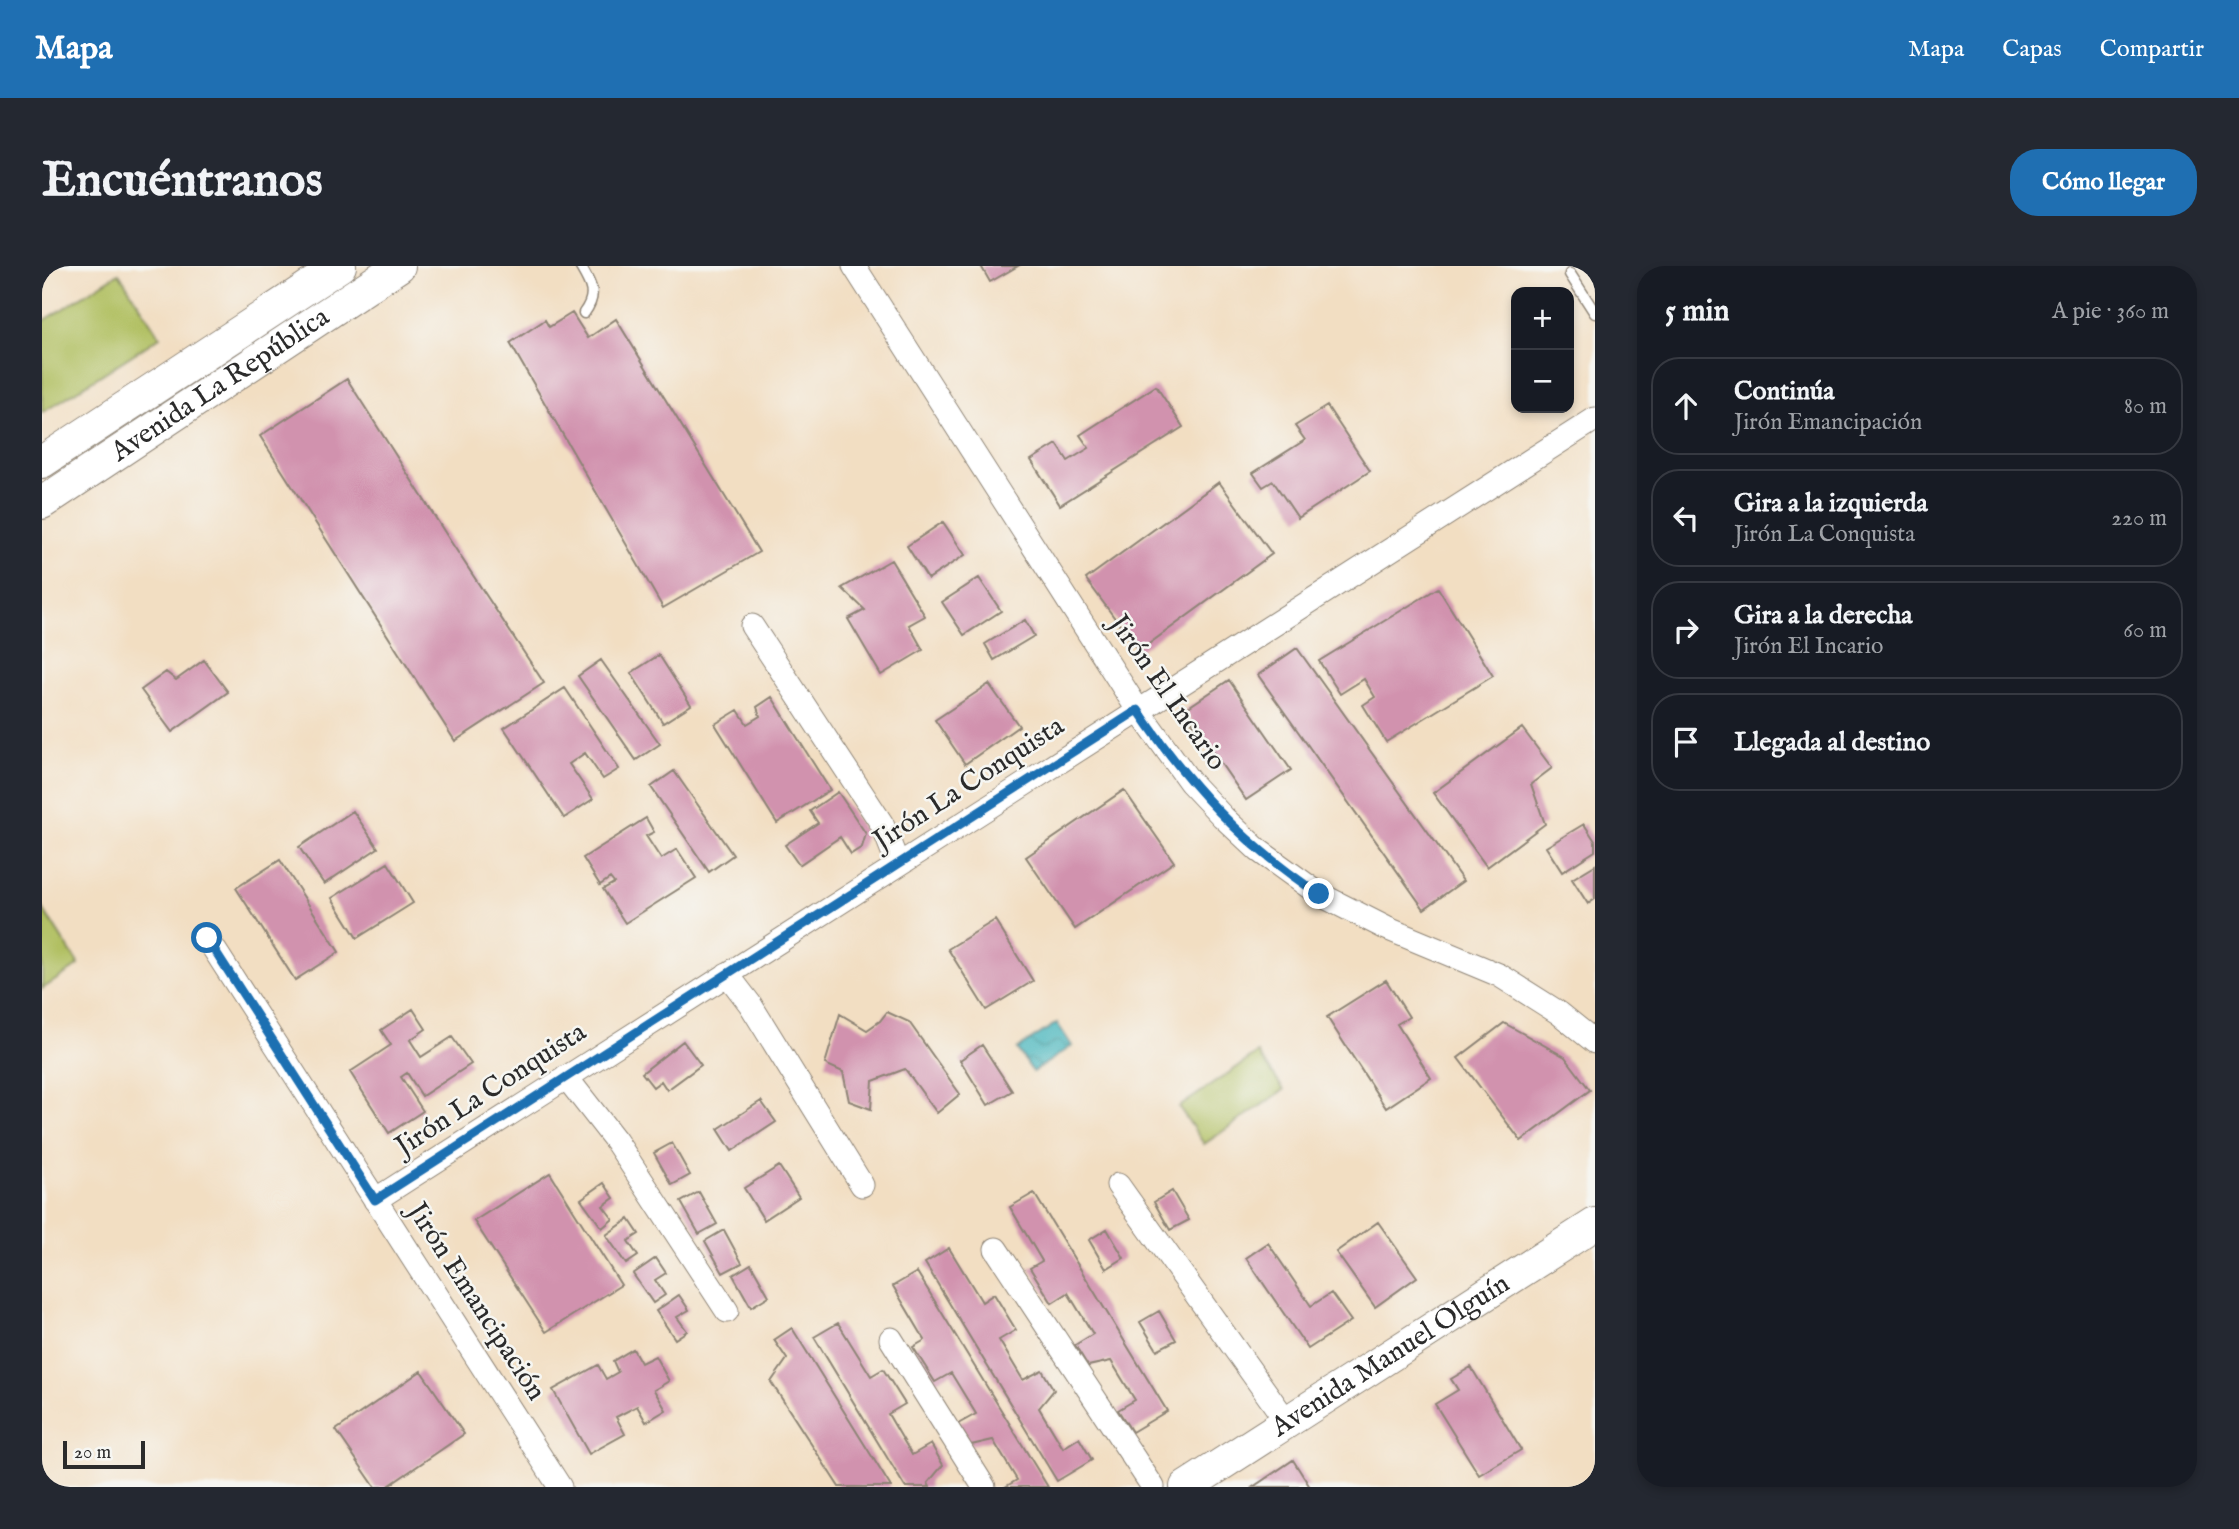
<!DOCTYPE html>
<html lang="es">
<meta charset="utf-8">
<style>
:root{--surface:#171b24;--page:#242831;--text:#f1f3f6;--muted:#9ea1a6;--line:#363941;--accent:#1f6fb2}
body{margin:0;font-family:"IM FELL English",serif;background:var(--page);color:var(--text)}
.controls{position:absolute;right:21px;top:21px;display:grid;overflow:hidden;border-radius:14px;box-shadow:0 4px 10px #0003}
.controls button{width:63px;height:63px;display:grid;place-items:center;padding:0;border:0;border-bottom:2px solid var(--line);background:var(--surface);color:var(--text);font:35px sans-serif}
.scale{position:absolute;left:21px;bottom:18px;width:82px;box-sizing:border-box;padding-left:7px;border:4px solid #2b2b2b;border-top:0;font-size:19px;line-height:24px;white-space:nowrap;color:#2b2b2b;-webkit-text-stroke:5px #f6f6f2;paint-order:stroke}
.stop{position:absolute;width:21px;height:21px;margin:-16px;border:5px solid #1f6fb2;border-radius:50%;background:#fff}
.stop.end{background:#1f6fb2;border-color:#fff;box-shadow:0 2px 7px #0008}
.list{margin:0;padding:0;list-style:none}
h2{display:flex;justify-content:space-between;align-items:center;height:91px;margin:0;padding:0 28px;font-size:30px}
h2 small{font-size:23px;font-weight:400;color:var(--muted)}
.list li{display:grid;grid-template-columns:46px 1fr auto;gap:21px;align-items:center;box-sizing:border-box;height:98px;margin:0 14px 14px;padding:0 14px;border:2px solid var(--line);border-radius:28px}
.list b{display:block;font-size:26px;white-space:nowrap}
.list p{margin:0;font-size:23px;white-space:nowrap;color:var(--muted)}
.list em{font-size:23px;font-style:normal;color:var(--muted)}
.icon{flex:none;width:38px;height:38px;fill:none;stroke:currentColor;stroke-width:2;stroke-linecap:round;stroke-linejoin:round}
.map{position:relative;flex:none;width:1553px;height:1221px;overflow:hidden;border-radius:28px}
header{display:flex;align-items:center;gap:42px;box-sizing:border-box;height:98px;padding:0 35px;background:var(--accent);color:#fff}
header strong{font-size:33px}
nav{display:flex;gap:38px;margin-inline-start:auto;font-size:24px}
.intro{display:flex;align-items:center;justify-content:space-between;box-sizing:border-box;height:168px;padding:0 42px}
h1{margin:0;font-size:49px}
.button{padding:18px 32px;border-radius:28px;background:var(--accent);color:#fff;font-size:24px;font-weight:700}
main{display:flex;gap:42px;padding:0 42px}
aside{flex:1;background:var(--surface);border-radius:28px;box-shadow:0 4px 10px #0003}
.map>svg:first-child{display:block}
.pitch{fill:#b0bf61;stroke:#6e7546;stroke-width:2}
.water{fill:url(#water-waves);stroke:#377073;stroke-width:2}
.building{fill:#d192ae}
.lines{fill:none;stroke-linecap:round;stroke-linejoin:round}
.lane-casing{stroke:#8e8476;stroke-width:13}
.street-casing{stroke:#8e8476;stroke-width:25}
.secondary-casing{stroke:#8e8476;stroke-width:34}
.lane{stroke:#fff;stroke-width:10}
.street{stroke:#fff;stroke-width:23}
.secondary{stroke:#fff;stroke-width:32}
.route{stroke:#1f6fb2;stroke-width:9}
.labels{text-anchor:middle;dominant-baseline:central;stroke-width:5;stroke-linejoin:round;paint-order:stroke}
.street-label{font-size:28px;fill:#2b2b2b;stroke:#f6f6f2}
</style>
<header>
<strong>Mapa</strong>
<nav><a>Mapa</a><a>Capas</a><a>Compartir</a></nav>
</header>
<div class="intro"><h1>Encuéntranos</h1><a class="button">Cómo llegar</a></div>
<main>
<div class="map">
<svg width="1553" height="1221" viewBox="0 0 1553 1221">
<defs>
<pattern id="water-waves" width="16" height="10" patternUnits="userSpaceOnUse" patternTransform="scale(1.75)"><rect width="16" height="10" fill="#43b4bb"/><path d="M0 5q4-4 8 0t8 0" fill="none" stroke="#389398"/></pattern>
</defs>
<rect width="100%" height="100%" fill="#f6f6f2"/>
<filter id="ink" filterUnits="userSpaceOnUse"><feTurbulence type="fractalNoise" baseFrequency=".0143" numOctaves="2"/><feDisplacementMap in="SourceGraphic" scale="14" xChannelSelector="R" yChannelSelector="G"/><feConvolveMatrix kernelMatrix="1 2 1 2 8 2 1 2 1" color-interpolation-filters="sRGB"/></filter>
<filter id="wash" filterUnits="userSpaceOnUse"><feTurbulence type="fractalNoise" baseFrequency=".00686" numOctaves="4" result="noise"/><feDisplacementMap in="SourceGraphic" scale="28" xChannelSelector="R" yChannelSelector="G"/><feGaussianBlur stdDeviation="1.57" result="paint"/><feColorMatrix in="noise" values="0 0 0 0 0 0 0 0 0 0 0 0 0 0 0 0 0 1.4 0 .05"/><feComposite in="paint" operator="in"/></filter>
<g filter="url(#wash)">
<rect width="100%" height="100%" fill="#f2dec2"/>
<path class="pitch" d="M 77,7 L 118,71 L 0,147 L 0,56 Z
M 0,641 L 37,699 L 0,723 Z
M 1216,787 L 1242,824 L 1162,878 L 1137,841 Z"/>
<path class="water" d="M 1015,757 L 1030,780 L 991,806 L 975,783 Z"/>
<g id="blocks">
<path class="building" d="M 939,0 L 976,0 L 948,16 Z
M 530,47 L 546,72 L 574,53 L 717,286 L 621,342 L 468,77 L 503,54 L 507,61 Z
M 305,113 L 409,276 L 502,417 L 413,475 L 218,170 Z
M 1114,120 L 1141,161 L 1018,239 L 989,194 L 1015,178 L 1026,195 L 1047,182 L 1038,169 Z
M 1285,140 L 1328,205 L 1256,252 L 1231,215 L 1221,221 L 1211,207 L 1263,174 L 1253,160 Z
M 1177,216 L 1230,288 L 1097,385 L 1044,313 Z
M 901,256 L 923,289 L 886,313 L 865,280 Z
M 849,294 L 883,350 L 867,359 L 881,384 L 839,409 L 806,353 L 823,344 L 800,322 Z
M 937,312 L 959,345 L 922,369 L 900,336 Z
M 1396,322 L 1451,410 L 1344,476 L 1321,439 L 1333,431 L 1322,413 L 1298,428 L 1277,395 Z
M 983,354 L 992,370 L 952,394 L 943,378 Z
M 1255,382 L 1421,615 L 1382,643 L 1216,409 Z
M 617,389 L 649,439 L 621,457 L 589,407 Z
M 162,394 L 186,426 L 130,466 L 99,424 L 124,406 L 134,414 Z
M 559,394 L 618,478 L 594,494 L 536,410 Z
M 1187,414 L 1249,504 L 1204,534 L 1142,444 Z
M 947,418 L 977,460 L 923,498 L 893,454 Z
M 523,422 L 577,503 L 561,513 L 543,487 L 527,498 L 551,533 L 522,552 L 462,462 Z
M 730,431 L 788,524 L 735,557 L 673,458 L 696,444 L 705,458 L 718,450 L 715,441 Z
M 1480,462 L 1510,502 L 1489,518 L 1503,558 L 1445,601 L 1391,527 Z
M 632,505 L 691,589 L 667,606 L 609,521 Z
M 1082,524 L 1132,596 L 1033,663 L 984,591 Z
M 796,526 L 824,568 L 820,581 L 809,588 L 798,571 L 757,599 L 743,579 L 776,557 L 768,545 Z
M 311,545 L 336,582 L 282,618 L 257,581 Z
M 604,552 L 612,566 L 604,570 L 619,593 L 635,583 L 654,612 L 583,657 L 561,623 L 572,617 L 568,612 L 558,619 L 541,592 Z
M 1542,558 L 1553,575 L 1553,585 L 1520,606 L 1504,581 Z
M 238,594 L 297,686 L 253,714 L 194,622 Z
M 346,597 L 371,637 L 315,672 L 290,632 Z
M 1553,599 L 1553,633 L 1546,638 L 1530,613 Z
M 953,654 L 991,715 L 944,744 L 906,683 Z
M 1344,714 L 1367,751 L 1355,758 L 1389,812 L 1344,842 L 1285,751 Z
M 371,743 L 384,763 L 368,774 L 379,791 L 410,771 L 429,798 L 380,830 L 365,807 L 359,811 L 381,845 L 347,867 L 308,806 L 349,779 L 339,764 Z
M 845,746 L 867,756 L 918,828 L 895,847 L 863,803 L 831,815 L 829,843 L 807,835 L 801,806 L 783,798 L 798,748 L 825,764 L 838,755 Z
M 1462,757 L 1523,791 L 1548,824 L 1479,875 L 1416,792 Z
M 641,775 L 659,799 L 625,824 L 619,815 L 611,821 L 600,807 Z
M 940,779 L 970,825 L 946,839 L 918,794 Z
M 719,835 L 734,856 L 690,885 L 676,863 Z
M 630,877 L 648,909 L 630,919 L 612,887 Z
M 737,900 L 757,931 L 722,954 L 702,922 Z
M 508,907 L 579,1019 L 504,1066 L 432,955 Z
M 562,917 L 572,932 L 561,940 L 571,953 L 560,962 L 539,933 Z
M 1130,925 L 1147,954 L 1128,964 L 1112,936 Z
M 657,926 L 675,958 L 657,968 L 639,936 Z
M 992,927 L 1125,1145 L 1090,1166 L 1076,1144 L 1093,1134 L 1069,1095 L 1046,1100 L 1033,1079 L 1051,1068 L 1026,1027 L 1010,1037 L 988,1002 L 1000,995 L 968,941 Z
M 587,953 L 597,968 L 586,975 L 596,990 L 584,998 L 564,969 Z
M 1336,956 L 1375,1011 L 1333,1041 L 1294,986 Z
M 1065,963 L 1082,992 L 1064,1003 L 1047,974 Z
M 682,964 L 700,997 L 681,1007 L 663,975 Z
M 1226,977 L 1269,1040 L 1289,1027 L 1309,1055 L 1266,1083 L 1204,992 Z
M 907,982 L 940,1036 L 952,1028 L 974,1064 L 957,1074 L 981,1114 L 1000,1104 L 1012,1124 L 997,1142 L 1021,1182 L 1037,1172 L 1050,1194 L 1015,1215 L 883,997 Z
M 614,992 L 624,1007 L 613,1014 L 623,1029 L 611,1037 L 591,1008 Z
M 709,998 L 727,1030 L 709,1041 L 691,1009 Z
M 875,1006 L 1006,1221 L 963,1221 L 975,1214 L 951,1174 L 929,1179 L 916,1158 L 934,1148 L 909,1107 L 893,1116 L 871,1081 L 883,1074 L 851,1020 Z
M 637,1029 L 647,1044 L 635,1051 L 645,1065 L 633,1073 L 614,1045 Z
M 1117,1045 L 1134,1074 L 1115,1084 L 1098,1056 Z
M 796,1057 L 829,1110 L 841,1103 L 863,1138 L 846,1148 L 870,1189 L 889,1178 L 901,1199 L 886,1217 L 888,1221 L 863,1221 L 772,1071 Z
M 750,1062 L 849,1221 L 797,1221 L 729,1116 L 745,1093 L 732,1074 Z
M 591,1083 L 599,1097 L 613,1090 L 627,1115 L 612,1124 L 624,1144 L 604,1156 L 595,1140 L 574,1151 L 583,1168 L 547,1188 L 511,1124 L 556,1099 L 564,1113 L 576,1106 L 571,1095 Z
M 1429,1101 L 1479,1184 L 1437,1209 L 1393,1138 L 1416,1124 L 1409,1113 Z
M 379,1105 L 422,1168 L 345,1221 L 333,1221 L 294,1164 Z
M 1251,1194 L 1268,1221 L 1211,1221 Z"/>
</g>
</g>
<g filter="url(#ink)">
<use href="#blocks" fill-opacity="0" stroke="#8e8476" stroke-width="2"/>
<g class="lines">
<g class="lane-casing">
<path id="lane" d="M 538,0 C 549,19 556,28 542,47
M 1528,8 L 1553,47"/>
</g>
<g class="street-casing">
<path id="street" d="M 812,0 L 1096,444 L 1148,516 L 1181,551 L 1216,584 L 1277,628 L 1344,662 L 1457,709 L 1517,747 L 1553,776
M 710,360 L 840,558 L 856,599
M 165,672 L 518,1221
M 685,708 L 708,738 L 820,919
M 524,811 L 574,875 L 685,1045
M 1076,919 L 1245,1156
M 333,934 L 1553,153
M 954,983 L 1111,1221
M 849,1073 L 942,1221"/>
</g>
<g class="secondary-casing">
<g id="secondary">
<path d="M 0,196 L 298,0"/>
<path id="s1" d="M 0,237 L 357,0"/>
<path id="s2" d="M 1144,1221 L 1553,958"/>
</g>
</g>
<use href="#lane" class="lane"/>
<use href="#street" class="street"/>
<use href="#secondary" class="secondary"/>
</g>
</g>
<g class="lines" filter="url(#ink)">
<path class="route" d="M 165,672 L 333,934 L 1096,444 C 1147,520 1201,578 1277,628"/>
</g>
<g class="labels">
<g class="street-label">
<text stroke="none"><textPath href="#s1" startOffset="214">Avenida La República</textPath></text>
<text transform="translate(1125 427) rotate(55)">Jirón El Incario</text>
<text transform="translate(927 518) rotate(-33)">Jirón La Conquista</text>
<text transform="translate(449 824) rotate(-33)">Jirón La Conquista</text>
<text transform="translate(434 1036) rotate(57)">Jirón Emancipación</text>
<text stroke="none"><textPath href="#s2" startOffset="243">Avenida Manuel Olguín</textPath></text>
</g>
</g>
</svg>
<div class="controls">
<button>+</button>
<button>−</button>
</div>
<div class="scale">20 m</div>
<div class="stop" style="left:165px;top:672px"></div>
<div class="stop end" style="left:1277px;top:628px"></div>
</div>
<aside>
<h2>5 min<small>A pie · 360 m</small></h2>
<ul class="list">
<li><svg class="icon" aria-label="ahead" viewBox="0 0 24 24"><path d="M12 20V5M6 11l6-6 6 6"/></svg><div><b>Continúa</b><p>Jirón Emancipación</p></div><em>80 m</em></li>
<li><svg class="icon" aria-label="left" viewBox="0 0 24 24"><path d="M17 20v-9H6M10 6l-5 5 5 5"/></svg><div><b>Gira a la izquierda</b><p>Jirón La Conquista</p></div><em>220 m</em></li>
<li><svg class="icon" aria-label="right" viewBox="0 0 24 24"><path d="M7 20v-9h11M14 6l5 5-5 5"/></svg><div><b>Gira a la derecha</b><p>Jirón El Incario</p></div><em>60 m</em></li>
<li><svg class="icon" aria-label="arrive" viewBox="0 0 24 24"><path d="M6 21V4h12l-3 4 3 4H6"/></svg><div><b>Llegada al destino</b></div></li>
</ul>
</aside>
</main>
